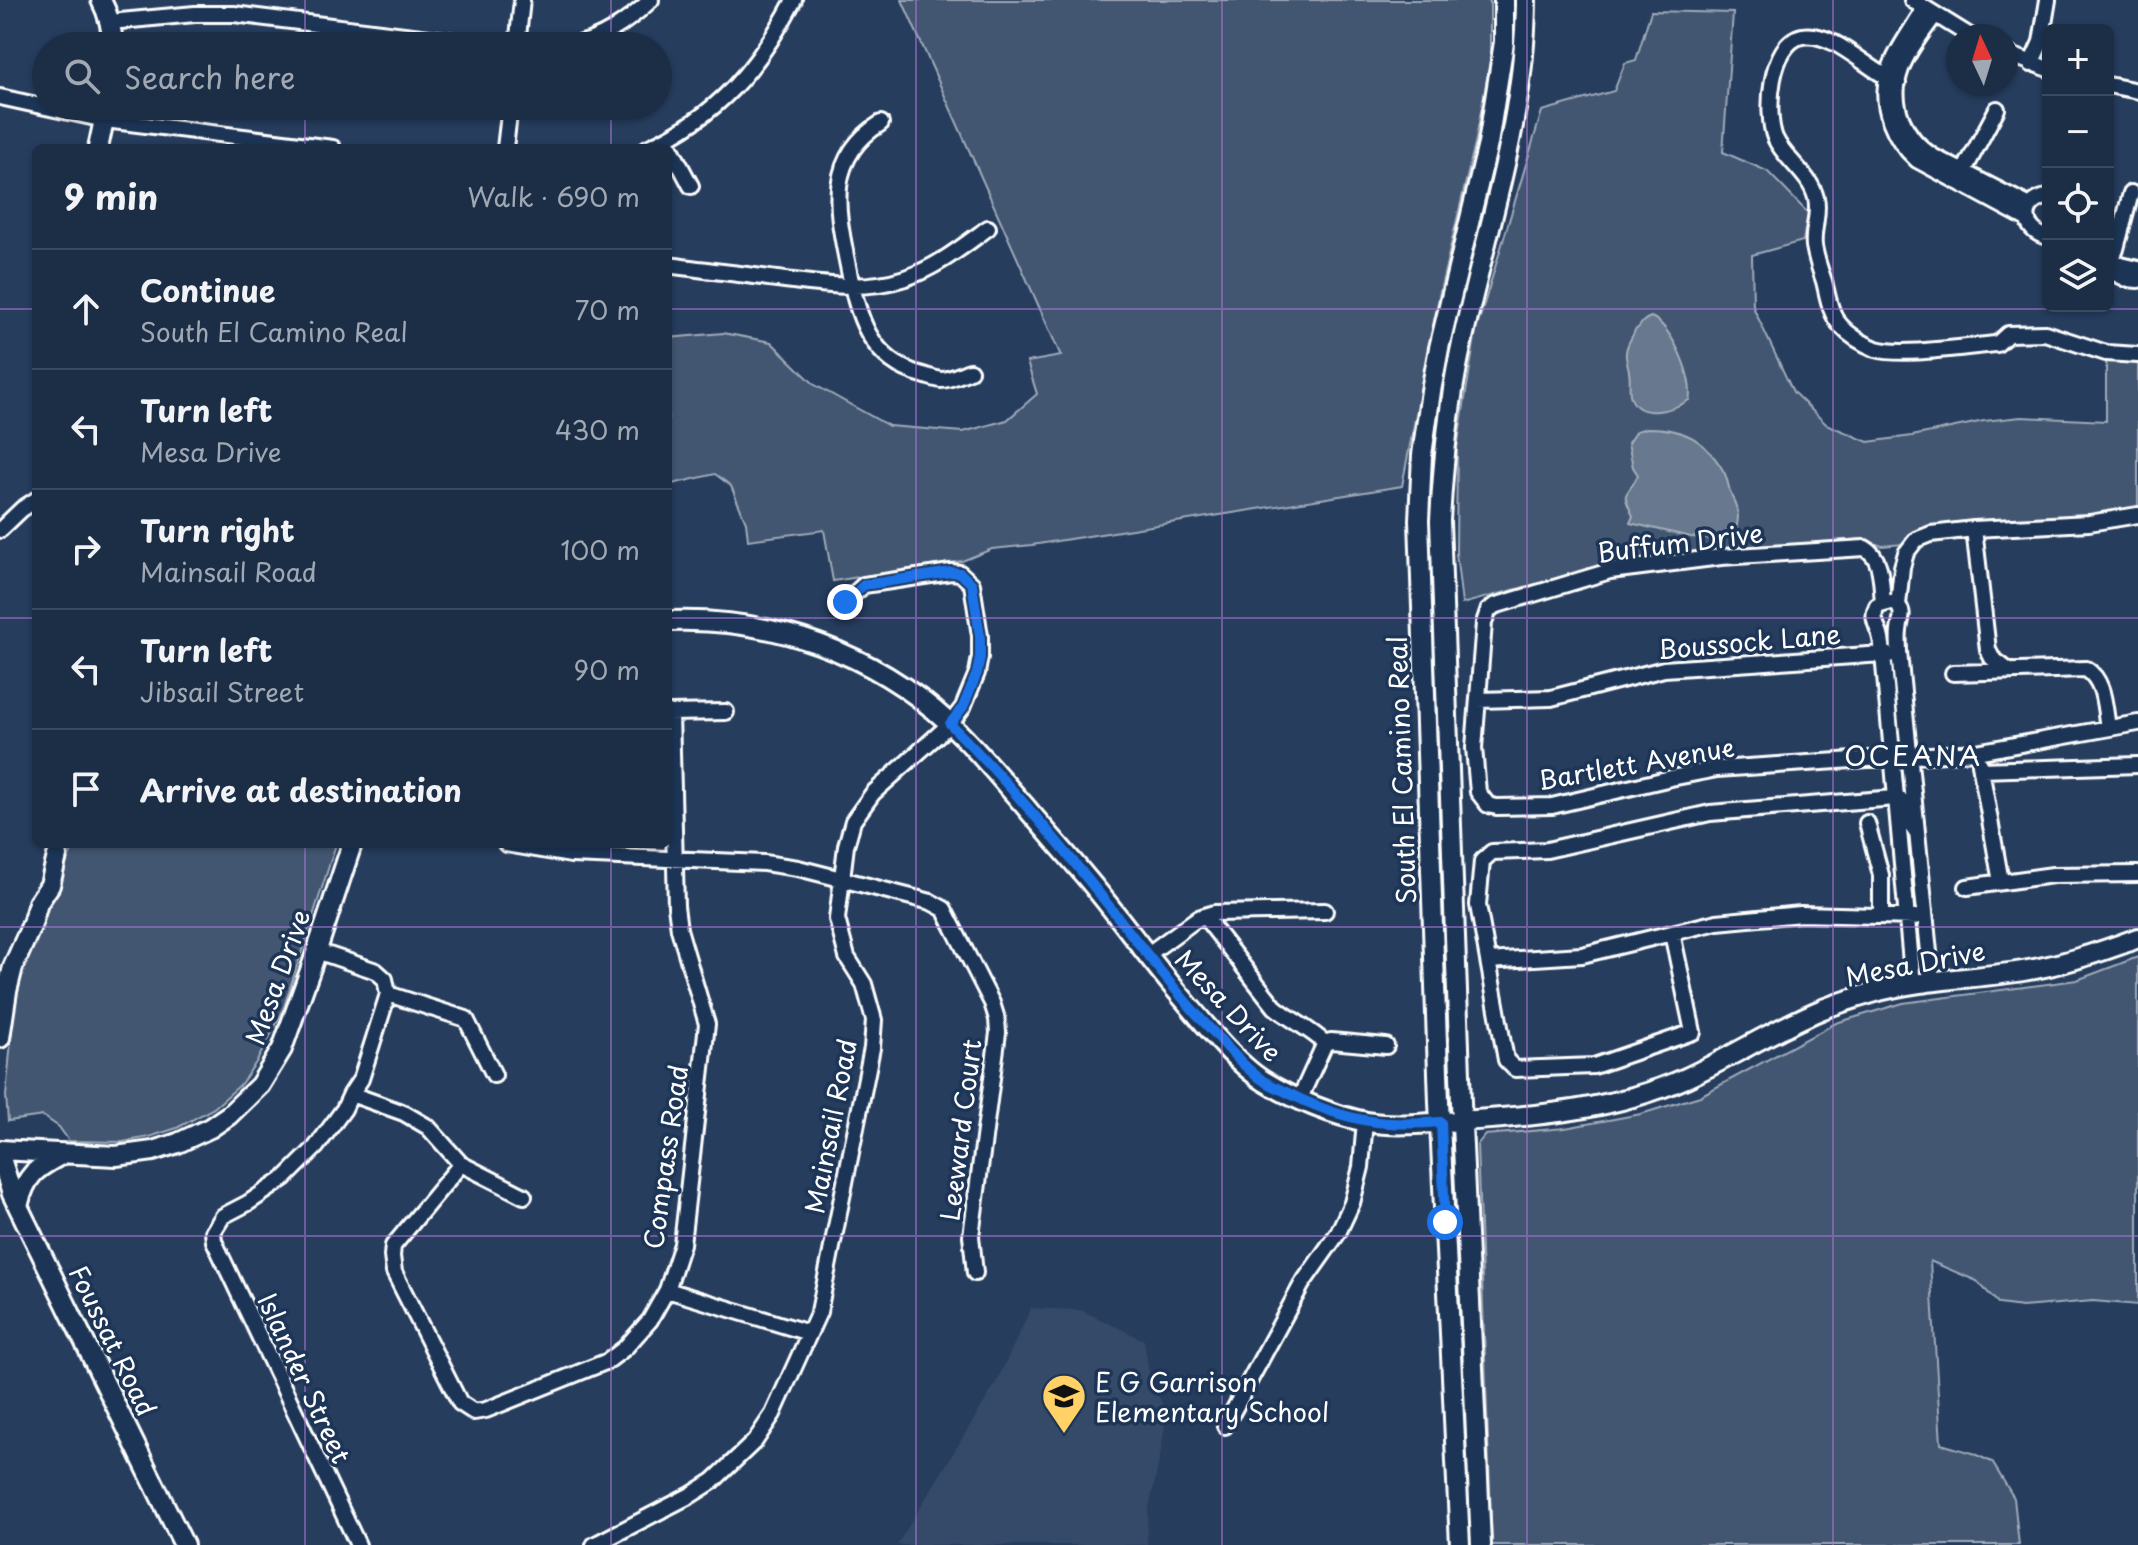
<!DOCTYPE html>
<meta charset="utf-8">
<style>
:root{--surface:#1c2e46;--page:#25364d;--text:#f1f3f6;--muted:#a0a8b3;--line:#3a4a5f}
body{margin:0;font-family:"Playpen Sans",sans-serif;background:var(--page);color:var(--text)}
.controls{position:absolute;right:24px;top:24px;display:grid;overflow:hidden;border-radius:12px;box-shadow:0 2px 6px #0004}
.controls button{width:72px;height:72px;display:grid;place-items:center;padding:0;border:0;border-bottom:2px solid var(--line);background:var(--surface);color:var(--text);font:40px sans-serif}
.compass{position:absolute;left:1946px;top:24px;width:72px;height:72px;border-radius:50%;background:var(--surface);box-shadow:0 2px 6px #0004;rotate:356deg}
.stop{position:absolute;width:24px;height:24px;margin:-18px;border:6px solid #1a73e8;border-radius:50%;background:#fff}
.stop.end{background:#1a73e8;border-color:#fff;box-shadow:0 2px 8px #0008}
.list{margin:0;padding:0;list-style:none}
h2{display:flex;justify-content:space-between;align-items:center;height:104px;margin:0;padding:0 32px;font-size:34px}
h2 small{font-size:26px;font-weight:400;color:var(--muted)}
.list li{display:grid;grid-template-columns:52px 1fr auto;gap:24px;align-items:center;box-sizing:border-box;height:120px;padding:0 32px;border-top:2px solid var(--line)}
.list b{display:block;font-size:30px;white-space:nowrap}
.list p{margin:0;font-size:26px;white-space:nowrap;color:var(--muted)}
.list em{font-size:26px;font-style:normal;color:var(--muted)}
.icon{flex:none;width:44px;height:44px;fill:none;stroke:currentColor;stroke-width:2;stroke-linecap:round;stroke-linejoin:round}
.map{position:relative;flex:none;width:2138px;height:1545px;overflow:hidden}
.search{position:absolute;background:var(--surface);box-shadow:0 2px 6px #0004;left:32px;top:32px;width:640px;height:88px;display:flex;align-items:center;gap:20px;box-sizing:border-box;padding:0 28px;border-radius:44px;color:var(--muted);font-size:30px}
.panel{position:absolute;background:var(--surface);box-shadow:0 2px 6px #0004;left:32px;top:144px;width:640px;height:704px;border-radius:12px}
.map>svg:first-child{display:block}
.built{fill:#344a68}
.green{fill:#425672;stroke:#a0aab8;stroke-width:2}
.water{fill:#67788e;stroke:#a4aebb;stroke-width:2}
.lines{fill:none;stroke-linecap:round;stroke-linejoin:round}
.minor-casing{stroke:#fff;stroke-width:20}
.major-casing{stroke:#fff;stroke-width:24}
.minor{stroke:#1d3557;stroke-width:14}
.major{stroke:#1d3557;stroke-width:18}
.route{stroke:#1a73e8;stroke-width:10}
.grid{fill:none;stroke:#a976d5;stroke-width:2;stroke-opacity:0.55}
.labels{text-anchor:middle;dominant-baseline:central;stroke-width:7;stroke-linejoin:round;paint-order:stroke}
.street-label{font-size:26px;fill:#fff;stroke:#1d3557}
.poi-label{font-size:26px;fill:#fff;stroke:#1d3557;text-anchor:start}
.neighbourhood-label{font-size:28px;letter-spacing:2px;fill:#fff;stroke:#1d3557}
</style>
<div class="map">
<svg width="2138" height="1545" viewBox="0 0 2138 1545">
<rect width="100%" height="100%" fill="#263d5e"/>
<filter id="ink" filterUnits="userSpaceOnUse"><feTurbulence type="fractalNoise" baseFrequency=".0125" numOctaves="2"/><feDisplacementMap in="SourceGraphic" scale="16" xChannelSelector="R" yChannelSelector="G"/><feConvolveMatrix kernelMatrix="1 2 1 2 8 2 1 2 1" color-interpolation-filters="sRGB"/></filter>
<g filter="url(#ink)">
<path class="built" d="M 1031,1308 L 1081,1310 L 1144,1340 L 1150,1379 L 1167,1413 L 1160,1457 L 1148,1513 L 1147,1545 L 897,1545 L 996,1383 Z"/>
<path class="green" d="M 902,0 L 1490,0 L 1490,62 L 1476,139 L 1440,291 L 1402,486 L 1032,545 L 992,549 L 962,561 L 833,581 L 824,530 L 748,540 L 746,522 L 731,486 L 715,474 L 668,485 L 668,338 L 723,333 L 771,342 L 815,385 L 889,426 L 963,432 L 1007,420 L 1037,394 L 1027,362 L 1061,356 Z
M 1651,11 L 1733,13 L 1723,152 L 1767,171 L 1808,213 L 1803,241 L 1752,255 L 1753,307 L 1793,392 L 1826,424 L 1868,442 L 1912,436 L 1984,421 L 2021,417 L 2106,421 L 2106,358 L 2138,359 L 2138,507 L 2091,515 L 1918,530 L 1903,544 L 1882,546 L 1863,539 L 1623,560 L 1462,604 L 1456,553 L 1457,448 L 1476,331 L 1542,111 L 1614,91 L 1625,63 L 1636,60 Z
M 75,844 L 336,844 L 282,1013 L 257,1061 L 240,1085 L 214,1108 L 177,1128 L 149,1137 L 123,1142 L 69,1141 L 59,1127 L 43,1116 L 8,1121 L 6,1096 L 16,985 L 30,944 Z
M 2138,957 L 2138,1305 L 2093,1301 L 2022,1307 L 1999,1304 L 1977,1281 L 1930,1261 L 1941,1444 L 1972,1453 L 1992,1462 L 2014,1498 L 2019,1545 L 1492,1545 L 1477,1145 L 1485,1135 L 1565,1128 L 1641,1114 L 1700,1096 L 1836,1023 L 1903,1003 L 2077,980 Z"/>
<path class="water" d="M 1651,317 C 1671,324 1695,380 1689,400 C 1675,409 1640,421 1631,398 C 1628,390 1631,381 1629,372 C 1629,366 1625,360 1626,353 C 1626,344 1632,339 1635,330 L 1638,328 C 1642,323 1643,320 1651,317 Z
M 1647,428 C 1684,428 1705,439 1724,472 C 1728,479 1728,488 1732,496 C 1737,508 1741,517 1735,531 L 1712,539 L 1691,537 L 1630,523 L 1633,516 C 1620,488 1626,500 1638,475 L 1633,467 L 1628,443 L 1636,431 Z"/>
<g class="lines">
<g class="minor-casing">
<path id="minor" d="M 1912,0 L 1970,36
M 1924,9 C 1912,30 1895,51 1888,75 C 1879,106 1894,140 1917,160 L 2027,219
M 1935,15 C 1923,32 1908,50 1901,69 C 1888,104 1905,139 1934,157 L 2030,206
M 110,22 L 195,14 L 234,14 L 494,46
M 517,46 L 522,0
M 569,46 C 601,41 627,22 651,0
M 2006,53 L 2048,69
M 2031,64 L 2041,42 L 2048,0
M 1898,83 C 1870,72 1833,30 1802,36 C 1770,43 1765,113 1775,138 C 1785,160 1810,174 1816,198 C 1820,213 1812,230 1814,246 C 1816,258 1820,270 1824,281 C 1828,297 1830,314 1841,326 C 1850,336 1864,344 1876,349 C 1902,357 1968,346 1997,344 L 2008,334 L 2045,333 L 2106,353 L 2138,355
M 2108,85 L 2138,91
M 0,97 L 105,120 L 333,148
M 881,123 C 824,159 837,211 848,266 C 857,314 869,362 923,375 C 929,377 935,379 941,380 C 950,380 961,374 970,371
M 666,139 L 691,186
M 505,148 L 510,106
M 647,148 C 718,116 758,68 794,0
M 1960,178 L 1997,109
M 2048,197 C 2020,200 2021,232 2048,237
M 2108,258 L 2121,265 L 2138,269
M 668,265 C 704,270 741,274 777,279 C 819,284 863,292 905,278 C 936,268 962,247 988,228
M 2108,268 L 2116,249 L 2131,193
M 2108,270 L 2127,279 L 2138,280
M 1974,529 L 1988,650 L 1992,658 L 2009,671
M 0,530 L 22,509 L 36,500
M 1883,603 C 1881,584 1883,558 1865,548 L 1721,557 L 1610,571 L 1494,606 L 1488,611 L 1484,623 L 1474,748 L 1478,792 L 1488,805 L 1497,807 L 1552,806 L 1671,778 L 1717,769 L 1976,752 L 2138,723
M 1898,605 L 1902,567 L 1906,553 L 1916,540 L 1931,534 L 1974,529 L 2089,523 L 2138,515
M 1953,673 L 2086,669 C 2105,681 2104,706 2108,727
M 1478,700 L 1551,698 L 1664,669 L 1883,654 L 1889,655
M 668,713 L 726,712
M 1980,764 L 2001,882
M 1981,770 L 2138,765
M 1867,823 L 1881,875 L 1881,915
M 506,844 L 571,855 L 764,863 L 798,868 L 931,902 L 944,909 L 992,1003 L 997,1019 L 998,1033 L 971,1236 L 975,1273
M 1967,887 L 2053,875 L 2138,874
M 1204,916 L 1275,1007 C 1291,1020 1310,1029 1325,1043 L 1331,1041 L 1386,1046
M 1672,933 L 1693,1032 L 1594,1066 L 1515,1069 L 1506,1060 L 1478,905 L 1482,861 L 1492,852 L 1547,850 L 1710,813 L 1895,798 L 1905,802 L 1907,819 L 1917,834
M 317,951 L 376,971 L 385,979 L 388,994 L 361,1079 L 351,1094 L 344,1109 L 316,1147 L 285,1178 L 248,1203 L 223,1216 L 213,1232 L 214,1241 L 358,1545
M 1147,955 L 1198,918 L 1214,913 L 1325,911
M 1488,961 L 1582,955 L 1717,922 L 1801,914 L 1915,917
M 1913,985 L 1883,654 C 1882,647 1882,639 1879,632 C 1875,621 1872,617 1877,606 L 1891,602 L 1898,605 C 1905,615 1900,619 1899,631 C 1898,638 1899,645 1899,652 L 1932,982
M 388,994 L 466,1019 L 494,1075
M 351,1094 L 404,1113 L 428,1127 L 461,1164 L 524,1196
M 1300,1098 L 1325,1043
M 461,1164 L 393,1246 L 392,1256 L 394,1272 L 460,1403 L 474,1412 L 486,1410 L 608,1361 L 625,1348 L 650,1320 L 667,1290 L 682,1244 L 707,1024 L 679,929 L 676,906 L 671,713
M 667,1290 L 809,1333
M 1225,1426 L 1302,1284 L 1338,1233 L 1352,1203 L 1361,1167 L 1365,1121
M 594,1545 L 691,1495 L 713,1481 L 755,1441 L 773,1414 L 819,1312 L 872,1048 L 874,1020 L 864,984 L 847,957 L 837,919 L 846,846 L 853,821 L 873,793 L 950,724 L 963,707 L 977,673 L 980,657 L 980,636 L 972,584 L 960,573 L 951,572 L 864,585 L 845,602"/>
</g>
<g class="major-casing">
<path id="major" d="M 101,0 C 109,15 112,29 113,46
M 98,148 L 107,106
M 668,621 C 772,617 872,652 949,723 C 976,748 999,777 1024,805 C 1044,829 1065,852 1085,876 C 1115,911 1141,948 1170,983 C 1195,1012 1232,1061 1264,1081 C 1293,1099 1334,1116 1367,1122 C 1398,1127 1429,1123 1461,1121 C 1538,1116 1614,1110 1686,1078 C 1732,1057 1776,1028 1823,1009 C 1839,1003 1855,998 1872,993 C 1921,979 1973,979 2023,971 C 2063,965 2101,952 2138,938
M 0,1038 L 7,991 L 13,967 L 32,924 L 38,903 L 50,885 L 57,856
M 0,1150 L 116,1156 L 153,1151 L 178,1143 L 210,1128 L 229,1115 L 260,1085 L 282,1049 L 312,965 L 352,844
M 0,1155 L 12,1194 L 184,1545
M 18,1206 C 26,1174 36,1168 63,1154
M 1460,1545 L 1439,1102 L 1419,520 L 1422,455 L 1431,391 L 1439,348 L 1488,144 L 1504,42 L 1504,0
M 1481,1545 L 1461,1102 L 1440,521 C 1443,465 1448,408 1460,352 C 1485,233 1525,124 1526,0"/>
</g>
<use href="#minor" class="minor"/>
<use href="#major" class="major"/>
</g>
</g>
<g class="lines" filter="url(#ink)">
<path class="route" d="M 845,602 L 864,585 L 951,572 L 960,573 L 972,584 L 980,636 L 980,657 L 977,673 L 963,707 L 950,724 C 1008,782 1062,846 1113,911 C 1147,954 1180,998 1218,1037 C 1231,1052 1245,1068 1261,1079 C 1271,1086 1283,1090 1294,1096 C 1346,1121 1383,1127 1441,1122 L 1445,1222"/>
</g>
<path class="grid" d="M 305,0 L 305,46M 611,0 L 611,46M 916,0 L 916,1545M 1222,0 L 1222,1545M 1527,0 L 1527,1545M 1833,0 L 1833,1545M 305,106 L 305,148M 611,106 L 611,148M 0,309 L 36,309M 668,309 L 2138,309M 0,618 L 36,618M 668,618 L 2138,618M 305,844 L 305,1545M 611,844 L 611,1545M 0,927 L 2138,927M 0,1236 L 2138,1236"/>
<defs>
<g id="school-pin" transform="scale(2.3)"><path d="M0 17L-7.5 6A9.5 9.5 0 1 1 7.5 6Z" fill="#ffd166" stroke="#1d3557"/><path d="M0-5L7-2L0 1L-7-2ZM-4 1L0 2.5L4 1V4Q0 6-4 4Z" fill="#111"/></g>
</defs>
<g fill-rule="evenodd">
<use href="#school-pin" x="1064" y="1396"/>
</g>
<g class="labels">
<g class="street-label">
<text transform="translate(1680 542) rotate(-7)">Buffum Drive</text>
<text transform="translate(1749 641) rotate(-5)">Boussock Lane</text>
<text transform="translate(1636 763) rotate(-10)">Bartlett Avenue</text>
<text transform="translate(1401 770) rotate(-92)">South El Camino Real</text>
<text transform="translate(1915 963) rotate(-11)">Mesa Drive</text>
<text transform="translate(277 977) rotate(-70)">Mesa Drive</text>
<text transform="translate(1229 1005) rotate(47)">Mesa Drive</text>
<text transform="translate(830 1126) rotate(-79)">Mainsail Road</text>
<text transform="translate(960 1130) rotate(-83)">Leeward Court</text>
<text transform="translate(665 1157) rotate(-82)">Compass Road</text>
<text transform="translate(113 1340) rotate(64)">Foussat Road</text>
<text transform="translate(305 1378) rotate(65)">Islander Street</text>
</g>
<g class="poi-label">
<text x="1095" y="1381">E G Garrison<tspan x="1095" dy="30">Elementary School</tspan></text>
</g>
<g class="neighbourhood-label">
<text x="1913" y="754">OCEANA</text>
</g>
</g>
</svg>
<div class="controls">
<button>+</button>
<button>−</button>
<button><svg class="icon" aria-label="locate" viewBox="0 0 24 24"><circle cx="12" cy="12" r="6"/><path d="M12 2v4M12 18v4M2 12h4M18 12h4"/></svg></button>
<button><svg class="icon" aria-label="layers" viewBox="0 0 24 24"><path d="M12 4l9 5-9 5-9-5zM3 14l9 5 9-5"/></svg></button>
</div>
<svg class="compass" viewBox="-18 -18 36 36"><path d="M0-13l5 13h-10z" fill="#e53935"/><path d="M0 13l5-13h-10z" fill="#a0a8b3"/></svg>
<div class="stop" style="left:1445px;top:1222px"></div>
<div class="stop end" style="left:845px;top:602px"></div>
<div class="search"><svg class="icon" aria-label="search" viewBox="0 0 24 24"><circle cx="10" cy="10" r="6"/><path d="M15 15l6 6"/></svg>Search here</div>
<section class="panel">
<h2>9 min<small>Walk · 690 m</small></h2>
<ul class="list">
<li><svg class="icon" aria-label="ahead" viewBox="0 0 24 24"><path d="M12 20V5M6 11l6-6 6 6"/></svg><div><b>Continue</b><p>South El Camino Real</p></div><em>70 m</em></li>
<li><svg class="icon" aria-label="left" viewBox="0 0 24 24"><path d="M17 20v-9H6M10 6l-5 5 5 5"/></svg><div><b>Turn left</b><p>Mesa Drive</p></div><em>430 m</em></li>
<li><svg class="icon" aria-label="right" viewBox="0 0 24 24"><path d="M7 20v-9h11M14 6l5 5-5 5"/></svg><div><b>Turn right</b><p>Mainsail Road</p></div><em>100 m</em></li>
<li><svg class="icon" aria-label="left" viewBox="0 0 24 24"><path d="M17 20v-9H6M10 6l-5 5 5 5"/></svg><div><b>Turn left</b><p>Jibsail Street</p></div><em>90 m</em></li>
<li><svg class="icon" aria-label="arrive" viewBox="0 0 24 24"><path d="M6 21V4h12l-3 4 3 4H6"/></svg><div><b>Arrive at destination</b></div></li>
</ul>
</section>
</div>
